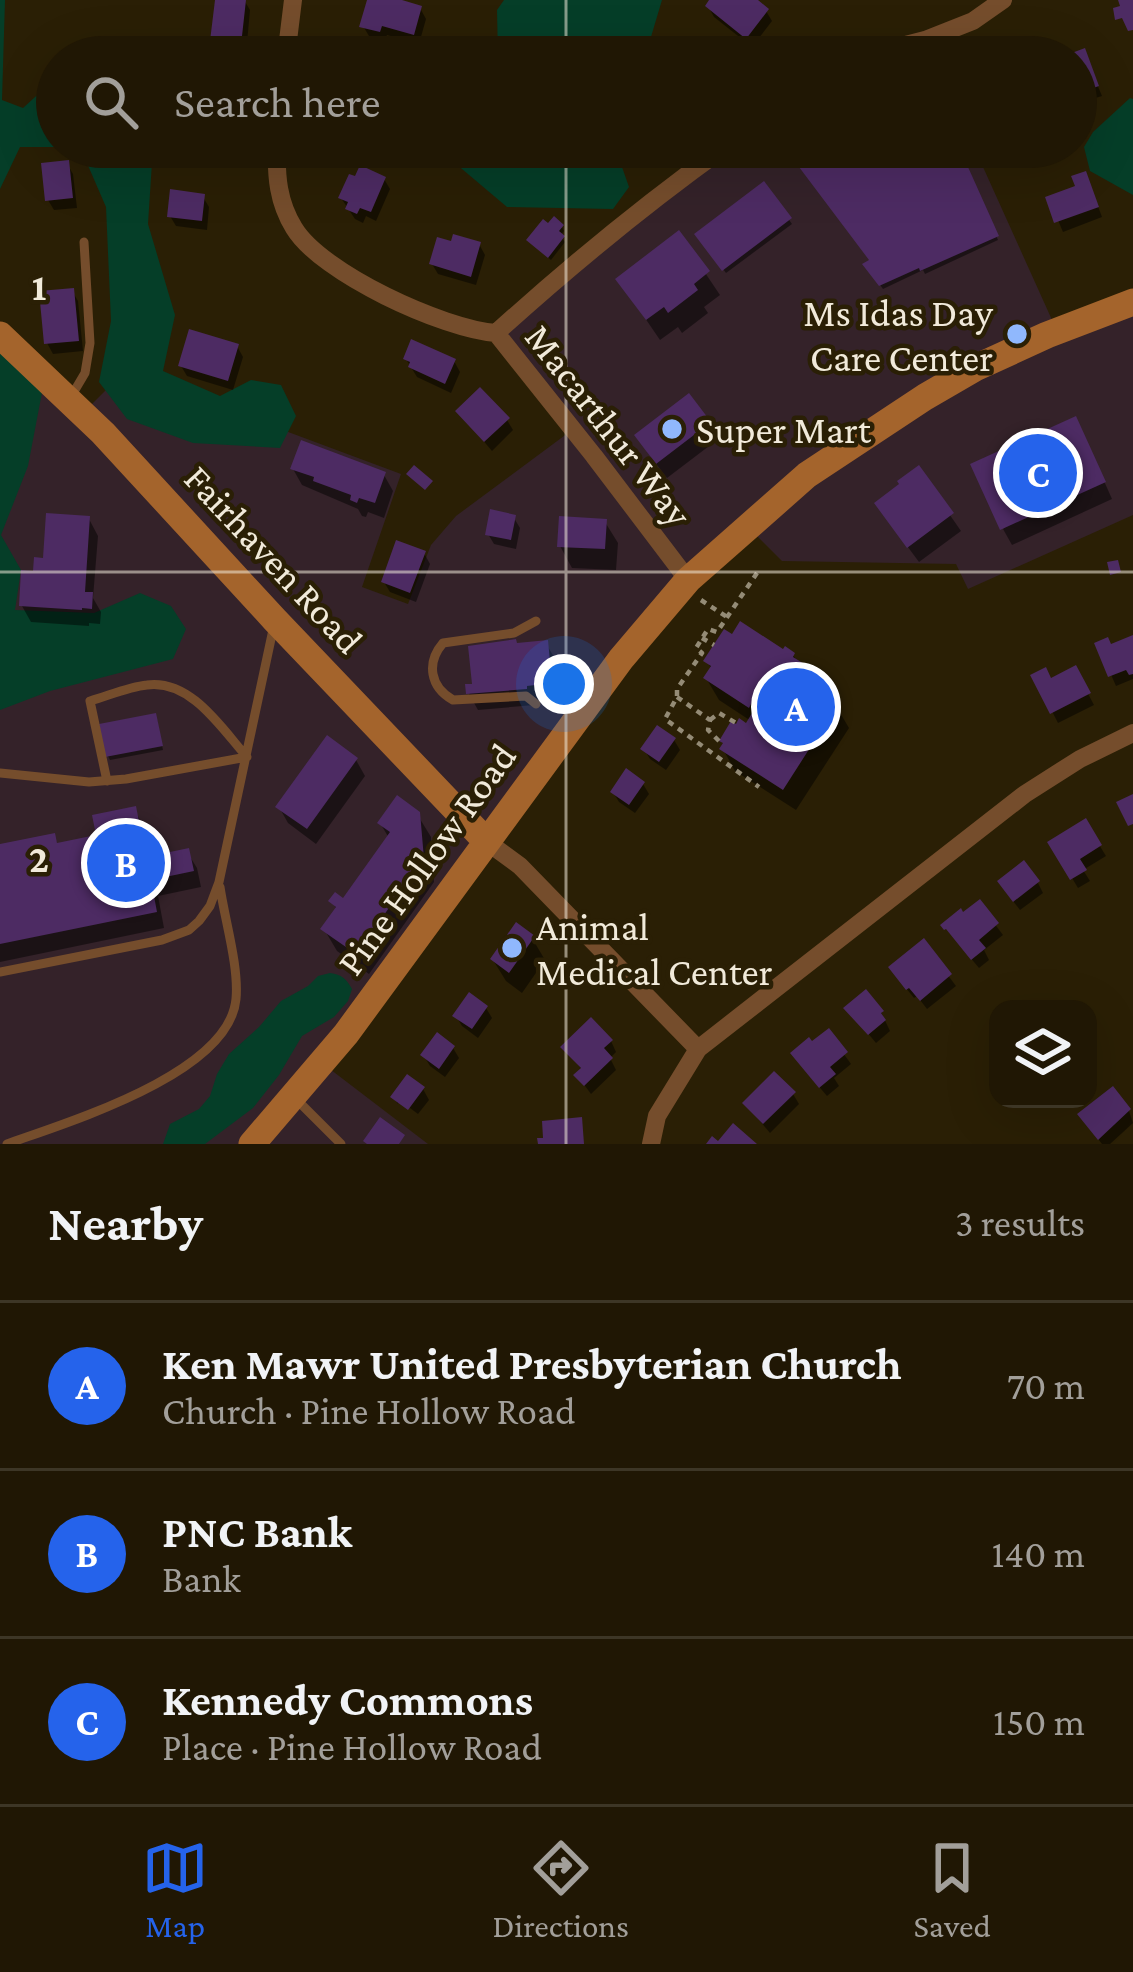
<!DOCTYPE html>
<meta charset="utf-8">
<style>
:root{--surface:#201704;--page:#2d2413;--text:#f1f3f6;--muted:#a29f9a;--line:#3d3626;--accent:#2563eb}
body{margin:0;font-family:"Crimson Pro",serif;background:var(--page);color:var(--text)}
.controls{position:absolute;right:36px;bottom:36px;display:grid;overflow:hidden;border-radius:24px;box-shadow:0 12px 48px #0002}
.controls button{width:108px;height:108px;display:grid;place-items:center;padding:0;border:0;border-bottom:3px solid var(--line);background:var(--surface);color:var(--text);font:60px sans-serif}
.you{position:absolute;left:564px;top:684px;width:42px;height:42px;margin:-30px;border:9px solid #fff;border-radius:50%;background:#1a73e8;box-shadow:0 0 0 18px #1a73e833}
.badge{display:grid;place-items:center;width:78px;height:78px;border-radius:50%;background:var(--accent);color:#fff;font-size:39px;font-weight:700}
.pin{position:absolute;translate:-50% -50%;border:6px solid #fff;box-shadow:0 3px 12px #0006}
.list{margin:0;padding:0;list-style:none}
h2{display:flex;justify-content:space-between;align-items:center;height:156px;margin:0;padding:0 48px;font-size:51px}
h2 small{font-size:39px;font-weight:400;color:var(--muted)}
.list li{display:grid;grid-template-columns:78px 1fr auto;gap:36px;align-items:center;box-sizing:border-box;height:168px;padding:0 48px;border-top:3px solid var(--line)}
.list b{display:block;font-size:45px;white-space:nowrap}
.list p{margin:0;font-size:39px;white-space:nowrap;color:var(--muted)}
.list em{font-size:39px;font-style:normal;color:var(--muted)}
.icon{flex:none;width:66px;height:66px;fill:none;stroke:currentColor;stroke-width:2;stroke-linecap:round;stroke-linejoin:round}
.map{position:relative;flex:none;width:1133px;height:1144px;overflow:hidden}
.search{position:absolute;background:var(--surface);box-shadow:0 12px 48px #0002;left:36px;right:36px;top:36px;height:132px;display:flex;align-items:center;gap:30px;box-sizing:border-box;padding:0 42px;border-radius:66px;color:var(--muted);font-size:45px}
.sheet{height:660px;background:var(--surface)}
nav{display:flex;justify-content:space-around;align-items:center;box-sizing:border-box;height:168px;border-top:3px solid var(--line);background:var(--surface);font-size:33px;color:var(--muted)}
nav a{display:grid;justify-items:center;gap:6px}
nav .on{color:var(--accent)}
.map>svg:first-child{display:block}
.commercial{fill:#342229}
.green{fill:#053e28}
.shadow{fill:#0007}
.building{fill:#4d2b63}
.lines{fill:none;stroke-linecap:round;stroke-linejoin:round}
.path{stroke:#948b76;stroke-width:4.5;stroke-dasharray:6 6;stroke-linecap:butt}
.lane{stroke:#754d2c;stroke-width:9}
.street{stroke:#754d2c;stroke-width:18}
.secondary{stroke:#a4642c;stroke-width:27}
.grid{fill:none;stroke:#f1eada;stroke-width:3;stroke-opacity:0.55}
.poi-dot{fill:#90b8fd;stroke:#2a1f05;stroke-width:4.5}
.labels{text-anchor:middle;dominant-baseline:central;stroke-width:9;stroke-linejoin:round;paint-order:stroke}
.poi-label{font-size:39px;fill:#f1eada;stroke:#2a1f05;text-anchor:start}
.street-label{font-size:39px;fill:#f1eada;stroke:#2a1f05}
.grid-label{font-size:39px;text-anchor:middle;font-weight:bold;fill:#f1eada;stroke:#2a1f05;stroke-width:9;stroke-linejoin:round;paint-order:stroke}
</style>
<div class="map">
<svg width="1133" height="1144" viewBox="0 0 1133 1144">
<rect width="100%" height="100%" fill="#2a1f05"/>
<path class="commercial" d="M 725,147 L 974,147 L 1057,331 L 1133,302 L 1133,515 L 968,589 L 956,564 L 782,561 L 748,527 L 688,580 L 322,1063 L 428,1144 L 0,1144 L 0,335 L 83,413 L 125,371 L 401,474 L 362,587 L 408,604 L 431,545 L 456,516 L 572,430 L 496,333 Z"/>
<path class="green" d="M 0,0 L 5,0 L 2,100 L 23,108 L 57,77 L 57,147 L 20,147 L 0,189 Z
M 504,0 L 662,0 L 645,57 L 498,57 L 497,10 Z
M 1130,98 L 1133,99 L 1133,195 L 1090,171 L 1084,147 L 1093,132 Z
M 80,147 L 153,147 L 148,224 L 175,315 L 163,371 L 220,396 L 251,380 L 281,385 L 296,416 L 280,448 L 193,443 L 127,419 L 99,382 L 111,321 L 106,207 Z
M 447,147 L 542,147 L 546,153 L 622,167 L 629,187 L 613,209 L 507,207 L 449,158 Z
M 0,343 L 44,382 L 28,466 L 1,535 L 21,570 L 15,610 L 94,613 L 140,593 L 171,606 L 186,629 L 173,659 L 50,691 L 0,710 Z
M 330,973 C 342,975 346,978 352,989 L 348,1001 L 334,1017 L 302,1036 L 279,1075 L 253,1108 L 205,1144 L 163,1144 L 170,1124 L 199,1109 L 210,1096 L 217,1074 L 229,1054 L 259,1027 L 281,1001 L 308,986 L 318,976 Z"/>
<path class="shadow" d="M 218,0 L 244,0 L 250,10 L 246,54 L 219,51 L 214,41 Z
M 370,0 L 391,0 L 420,8 L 426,19 L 419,44 L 387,35 L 385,41 L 369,36 L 363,26 Z
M 709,0 L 753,0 L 766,11 L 772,21 L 752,47 L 714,17 L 708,6 L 711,3 Z
M 1083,51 L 1102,96 L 1076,104 L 1076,57 L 1068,57 Z
M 579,147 L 621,147 L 617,159 Z
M 839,147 L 956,147 L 998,240 L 925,274 L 923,270 L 883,289 L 866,265 L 872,261 Z
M 67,164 L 73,174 L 77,208 L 54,210 L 48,200 Z
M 384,179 L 390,189 L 376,221 L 366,216 L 363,223 L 355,219 L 341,198 Z
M 764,185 L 792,224 L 726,273 L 698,235 Z
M 1090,185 L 1102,217 L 1063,232 L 1049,199 Z
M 203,197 L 209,207 L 207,230 L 176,226 L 170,216 Z
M 562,227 L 564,231 L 560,236 L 565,242 L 551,260 L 529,241 Z
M 679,234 L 720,295 L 704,307 L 708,313 L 682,333 L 678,327 L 660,340 L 619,280 Z
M 479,244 L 485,255 L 476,285 L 438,274 L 432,264 Z
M 72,291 L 78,301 L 83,351 L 53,354 L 47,343 Z
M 237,346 L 243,357 L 233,390 L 187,376 L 181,366 Z
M 406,359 L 454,361 L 460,372 L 451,393 L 417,377 Z
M 459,412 L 507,420 L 513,430 L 492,451 Z
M 708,424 L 717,440 L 667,478 L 647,452 Z
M 1084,436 L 1112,499 L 1012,545 L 1003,529 Z
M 293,469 L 384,475 L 393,491 L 384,518 L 368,512 L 366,517 L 362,516 L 358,509 L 302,485 Z
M 918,469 L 961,531 L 919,562 L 887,519 Z
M 514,518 L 520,528 L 516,549 L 494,544 L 488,534 Z
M 89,519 L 98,536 L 93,598 L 101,612 L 100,624 L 89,623 L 89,626 L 31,622 L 22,606 L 36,575 Z
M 605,522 L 618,543 L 616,570 L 572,568 L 560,546 Z
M 424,553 L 430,564 L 416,602 L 390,592 L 384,582 Z
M 1133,638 L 1133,679 L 1116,686 L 1098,645 L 1111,647 Z
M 546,644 L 556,660 L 560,699 L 534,701 L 534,705 L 478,710 L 469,694 L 517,646 Z
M 793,655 L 799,664 L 819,678 L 832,699 L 830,702 L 836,706 L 849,728 L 796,810 L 735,771 L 723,749 L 751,721 L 719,700 L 706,678 L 712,670 L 707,661 Z
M 1075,669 L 1094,705 L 1058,723 L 1034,676 L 1051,682 Z
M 157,720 L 163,750 L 110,760 L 108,756 Z
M 674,740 L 680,750 L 666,770 L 650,759 L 644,749 Z
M 356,760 L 365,776 L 316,844 L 288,823 L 279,807 Z
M 643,784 L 649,794 L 635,813 L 619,802 L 613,792 Z
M 134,809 L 143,825 L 150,859 L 187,852 L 197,868 L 201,887 L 158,896 L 164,928 L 0,962 L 0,847 L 53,836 L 59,846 L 100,837 Z
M 417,814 L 431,837 L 434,882 L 369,974 L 337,951 L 324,929 L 337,910 L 332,901 L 343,902 L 389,838 L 380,823 Z
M 1085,822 L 1106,856 L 1083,870 L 1090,881 L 1078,888 L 1051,843 Z
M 1038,883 L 1043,893 L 1020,910 L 1006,892 Z
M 979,903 L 1003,935 L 984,950 L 989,960 L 979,968 L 944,926 Z
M 532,938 L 545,960 L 522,993 L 506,981 L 493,960 Z
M 923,942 L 956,986 L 927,1009 L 917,996 L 914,998 L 897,977 Z
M 486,1008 L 492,1018 L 478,1038 L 462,1026 L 456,1016 Z
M 847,1008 L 881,1012 L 890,1031 L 876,1043 Z
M 828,1032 L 851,1064 L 834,1078 L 839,1086 L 827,1096 L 799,1063 L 812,1045 Z
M 611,1041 L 616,1052 L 610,1058 L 616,1070 L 591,1094 L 577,1075 L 583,1071 L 564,1047 Z
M 453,1048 L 459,1058 L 445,1077 L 430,1066 L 424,1056 Z
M 423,1089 L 429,1100 L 418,1114 L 398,1099 L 398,1104 L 393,1097 Z
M 793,1094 L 799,1104 L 770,1133 L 745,1103 Z
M 1129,1111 L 1133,1123 L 1110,1144 L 1102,1144 L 1087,1125 Z"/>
<path class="building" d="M 215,0 L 246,0 L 241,45 L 210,41 Z
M 367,0 L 402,0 L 422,6 L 414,35 L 382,26 L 380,32 L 359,27 Z
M 709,0 L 758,0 L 769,9 L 746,39 L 705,6 Z
M 1118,0 L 1133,0 L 1133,30 L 1128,31 L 1122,18 L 1115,20 L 1113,8 L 1120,6 Z
M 443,36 L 464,42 L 460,57 L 438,57 Z
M 1085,48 L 1099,86 L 1076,94 L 1076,57 L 1061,57 Z
M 832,147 L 959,147 L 999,236 L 920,271 L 919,268 L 879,286 L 862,264 L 869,260 L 796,163 Z
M 428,150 L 441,154 L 438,164 L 425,160 Z
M 69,160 L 73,198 L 45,201 L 41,163 Z
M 360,165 L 386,177 L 371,212 L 360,208 L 357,214 L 345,209 L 348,202 L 338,198 L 349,174 L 355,176 Z
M 1086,171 L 1099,207 L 1054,223 L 1045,197 L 1075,186 L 1071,176 Z
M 764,181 L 792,218 L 722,271 L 694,234 Z
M 170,189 L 205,194 L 202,221 L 167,217 Z
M 554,216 L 564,225 L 559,231 L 565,236 L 548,258 L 526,240 L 543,219 L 548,223 Z
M 679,230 L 710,271 L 694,284 L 698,290 L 668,313 L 664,307 L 646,320 L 615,279 Z
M 453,234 L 481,242 L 471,277 L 429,264 L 437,237 L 451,241 Z
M 74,288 L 79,341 L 44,344 L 39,291 Z
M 189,329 L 239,344 L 228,381 L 178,366 Z
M 411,339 L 456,359 L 445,384 L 408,367 L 410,362 L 403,359 Z
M 480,387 L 510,418 L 484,442 L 455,411 Z
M 689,393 L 711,422 L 656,464 L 634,435 Z
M 1076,416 L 1106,482 L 1000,530 L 970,464 Z
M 301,440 L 386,472 L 375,503 L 359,498 L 357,503 L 350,500 L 351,495 L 313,481 L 314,477 L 290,469 Z
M 414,465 L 433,481 L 425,490 L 406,474 Z
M 919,465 L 954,513 L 907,548 L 874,503 L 899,484 L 897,481 Z
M 490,509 L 516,515 L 511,540 L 485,535 Z
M 46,513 L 90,516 L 85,592 L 93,592 L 92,609 L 82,608 L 82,610 L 19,606 L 21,570 L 33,571 L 34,557 L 43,558 Z
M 559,516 L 607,519 L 605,549 L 557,547 Z
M 396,540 L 426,551 L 410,593 L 381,582 Z
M 1118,560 L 1121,572 L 1110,575 L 1107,562 Z
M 740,621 L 783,649 L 785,646 L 795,653 L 793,657 L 822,675 L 814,688 L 838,704 L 783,790 L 719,749 L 723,743 L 719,741 L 731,721 L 736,724 L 739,718 L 746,723 L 757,705 L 752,702 L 749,708 L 703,678 L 711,666 L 703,661 L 724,629 L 732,634 Z
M 1133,635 L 1133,674 L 1129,675 L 1126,670 L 1108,677 L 1094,643 L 1108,637 L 1111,644 Z
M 516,639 L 517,643 L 548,640 L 552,683 L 527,686 L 527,689 L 466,694 L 465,684 L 472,684 L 468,646 Z
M 1076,665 L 1091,693 L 1050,714 L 1030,675 L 1046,667 L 1051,678 Z
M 156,713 L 163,746 L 105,757 L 99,724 Z
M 657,725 L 676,738 L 659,762 L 640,749 Z
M 327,735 L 358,758 L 307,829 L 275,807 Z
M 626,768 L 645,782 L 629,805 L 610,792 Z
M 1133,794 L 1133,824 L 1128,826 L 1116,802 Z
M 397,795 L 420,812 L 424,859 L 356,954 L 320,929 L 336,907 L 328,901 L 335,892 L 343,898 L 390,832 L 377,823 Z
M 136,806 L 146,857 L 189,848 L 194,871 L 151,880 L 157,912 L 0,944 L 0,844 L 55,833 L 57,843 L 96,835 L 92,815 Z
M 1086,818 L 1102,845 L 1080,859 L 1087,870 L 1070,880 L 1047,842 Z
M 1024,860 L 1040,881 L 1013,902 L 997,881 Z
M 980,899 L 999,923 L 979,940 L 986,948 L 971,960 L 946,929 L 944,930 L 940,925 L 961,908 L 963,912 Z
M 516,922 L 535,936 L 509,973 L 490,959 Z
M 924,938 L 952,974 L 920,1001 L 909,988 L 906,990 L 888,967 Z
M 866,989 L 884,1011 L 881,1013 L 886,1020 L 868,1035 L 843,1008 Z
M 469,992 L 488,1006 L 472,1029 L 452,1016 Z
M 591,1017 L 613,1040 L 604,1048 L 613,1058 L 584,1086 L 573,1075 L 581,1068 L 560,1047 Z
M 829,1028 L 848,1052 L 830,1067 L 836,1074 L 819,1088 L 790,1053 L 809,1037 L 812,1041 Z
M 437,1032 L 455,1046 L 439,1069 L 420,1055 Z
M 774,1071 L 796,1092 L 763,1124 L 742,1103 Z
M 407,1074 L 425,1087 L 408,1110 L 390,1097 Z
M 1113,1086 L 1131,1109 L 1098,1140 L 1077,1114 Z
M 380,1117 L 405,1135 L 399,1144 L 367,1144 L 363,1141 Z
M 582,1117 L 584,1144 L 538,1144 L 537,1138 L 543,1138 L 542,1121 Z
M 733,1123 L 757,1144 L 706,1144 L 712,1136 L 718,1141 Z"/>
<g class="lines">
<path class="path" d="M 757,573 L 717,632 L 708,629 L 696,648 L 702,653 L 677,689 L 677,697 L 665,719 L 759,787
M 701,600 L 727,617
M 702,638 L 714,645
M 677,697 L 710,720 L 708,730 L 719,741
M 710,720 L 719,713 L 736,723"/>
<path class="lane" d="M 72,395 L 85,373 L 90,343 L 84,242
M 536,621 L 514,633 L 443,643 C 426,663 430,687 453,700 L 526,696 L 536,704
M 0,773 L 89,782 L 126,779 L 247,757
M 107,781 L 90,701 C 108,696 128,687 147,685 C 191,679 222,729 247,757
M 0,972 L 162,940 L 189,930 L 199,921 L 210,906 L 219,882 L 274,625
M 296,1099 L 341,1144
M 7,1144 C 68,1122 229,1074 236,999 C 239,966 225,921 220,887"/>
<path class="street" d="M 286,57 L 293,0
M 859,57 L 925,40 L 973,21 L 1003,0
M 277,147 C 276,176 278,202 294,228 C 321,273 443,329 496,333 L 594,456 L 688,580
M 496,333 C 569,267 644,205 725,147
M 486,841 L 520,866 L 698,1049
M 651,1144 L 657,1116 L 698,1049 L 1025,794 L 1080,759 L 1133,733"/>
<path class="secondary" d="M 0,335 L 103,433 L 275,620 L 486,841
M 252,1144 L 346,1034 L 621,659 L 688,580 L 807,475 L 925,397 L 975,368 L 1047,335 L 1133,302"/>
</g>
<path class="grid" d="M 566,0 L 566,57M 566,147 L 566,1144M 0,572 L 1133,572"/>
<g class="poi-dot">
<circle cx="1017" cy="334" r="12"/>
<circle cx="672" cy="429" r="12"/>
<circle cx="512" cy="948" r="12"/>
</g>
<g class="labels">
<g class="poi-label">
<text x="993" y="312" text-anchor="end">Ms Idas Day<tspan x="993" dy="45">Care Center</tspan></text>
<text x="696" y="429">Super Mart</text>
<text x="536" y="926">Animal<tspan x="536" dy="45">Medical Center</tspan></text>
</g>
<g class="street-label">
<text transform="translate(609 425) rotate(52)">Macarthur Way</text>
<text transform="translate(274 559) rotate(47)">Fairhaven Road</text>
<text transform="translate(426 859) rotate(-54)">Pine Hollow Road</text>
</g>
</g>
<g class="grid-label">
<text x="39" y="300">1</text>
<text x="39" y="872">2</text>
</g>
</svg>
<div class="controls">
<button><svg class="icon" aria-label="layers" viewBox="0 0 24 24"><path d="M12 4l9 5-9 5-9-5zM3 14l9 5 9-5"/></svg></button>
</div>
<div class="you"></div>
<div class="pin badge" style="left:796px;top:707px">A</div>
<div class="pin badge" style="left:126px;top:863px">B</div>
<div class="pin badge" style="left:1038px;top:473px">C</div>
<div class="search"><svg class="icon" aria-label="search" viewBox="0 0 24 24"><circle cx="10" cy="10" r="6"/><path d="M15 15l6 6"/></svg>Search here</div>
</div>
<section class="sheet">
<h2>Nearby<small>3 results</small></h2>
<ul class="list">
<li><span class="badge">A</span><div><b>Ken Mawr United Presbyterian Church</b><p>Church · Pine Hollow Road</p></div><em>70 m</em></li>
<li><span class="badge">B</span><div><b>PNC Bank</b><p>Bank</p></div><em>140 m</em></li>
<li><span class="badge">C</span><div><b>Kennedy Commons</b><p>Place · Pine Hollow Road</p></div><em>150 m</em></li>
</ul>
</section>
<nav>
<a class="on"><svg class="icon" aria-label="map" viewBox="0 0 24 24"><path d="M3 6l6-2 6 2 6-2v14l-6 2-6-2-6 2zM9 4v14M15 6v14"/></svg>Map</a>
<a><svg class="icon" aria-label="directions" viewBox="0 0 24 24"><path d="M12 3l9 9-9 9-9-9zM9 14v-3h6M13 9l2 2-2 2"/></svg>Directions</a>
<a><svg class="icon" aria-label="saved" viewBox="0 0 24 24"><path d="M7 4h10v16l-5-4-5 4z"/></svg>Saved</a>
</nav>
